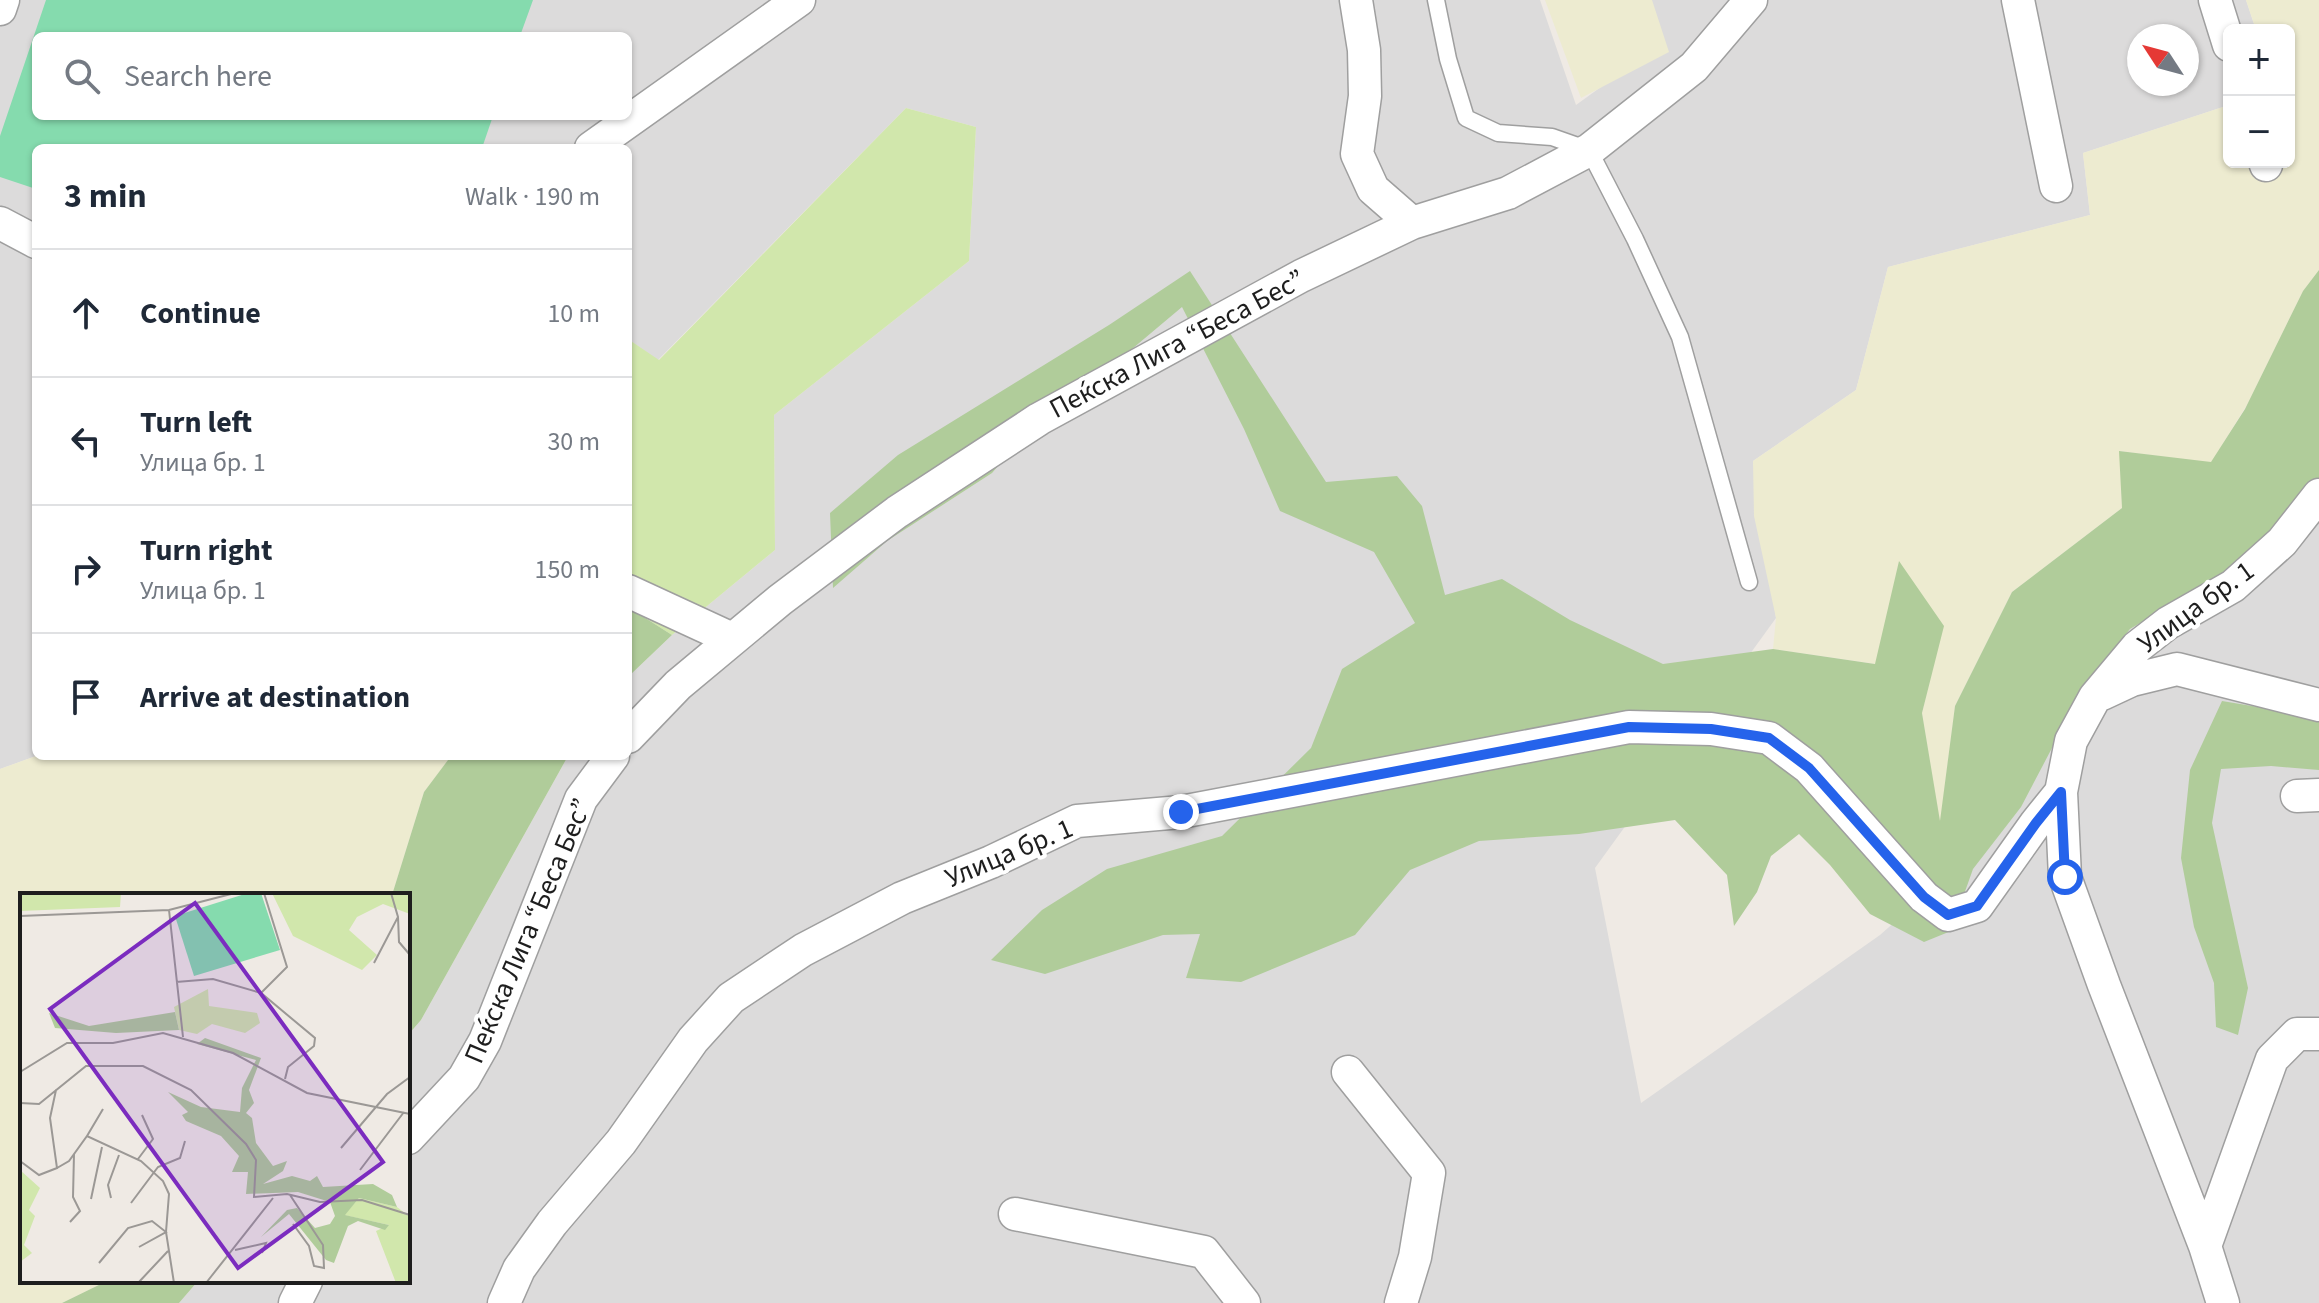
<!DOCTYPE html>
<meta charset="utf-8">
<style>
:root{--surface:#fff;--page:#f2f2f3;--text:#1f2937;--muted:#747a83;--line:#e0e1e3}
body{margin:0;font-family:"Source Sans 3",sans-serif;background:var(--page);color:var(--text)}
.controls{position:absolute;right:24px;top:24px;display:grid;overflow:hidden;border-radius:12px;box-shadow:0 2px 6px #0004}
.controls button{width:72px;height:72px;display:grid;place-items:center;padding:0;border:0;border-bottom:2px solid var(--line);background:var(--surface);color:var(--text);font:40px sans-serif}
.compass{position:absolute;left:2127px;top:24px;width:72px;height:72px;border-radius:50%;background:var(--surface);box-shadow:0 2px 6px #0004;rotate:306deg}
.stop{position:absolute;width:24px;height:24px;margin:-18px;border:6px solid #2563eb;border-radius:50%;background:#fff}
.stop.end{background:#2563eb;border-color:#fff;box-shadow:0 2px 8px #0008}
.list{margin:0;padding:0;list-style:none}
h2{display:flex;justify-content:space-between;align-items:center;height:104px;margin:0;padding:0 32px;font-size:34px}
h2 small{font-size:26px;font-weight:400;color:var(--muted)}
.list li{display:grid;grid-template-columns:52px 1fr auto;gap:24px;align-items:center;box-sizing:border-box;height:128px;padding:0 32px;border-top:2px solid var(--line)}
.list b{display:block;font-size:30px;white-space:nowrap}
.list p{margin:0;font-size:26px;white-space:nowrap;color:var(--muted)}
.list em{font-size:26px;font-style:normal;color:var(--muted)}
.icon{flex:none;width:44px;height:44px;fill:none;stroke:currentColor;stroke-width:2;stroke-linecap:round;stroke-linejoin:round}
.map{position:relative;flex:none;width:2319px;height:1303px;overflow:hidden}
.search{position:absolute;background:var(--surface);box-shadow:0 2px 6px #0004;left:32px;top:32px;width:600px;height:88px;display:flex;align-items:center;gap:20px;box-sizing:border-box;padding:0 28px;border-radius:12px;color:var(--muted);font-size:30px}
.panel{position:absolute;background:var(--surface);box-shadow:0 2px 6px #0004;left:32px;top:144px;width:600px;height:616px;border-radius:12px}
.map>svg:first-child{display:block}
.residential{fill:#dcdbdb;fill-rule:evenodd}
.farmland{fill:#edebd0}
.grass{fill:#d1e7ac}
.forest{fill:#b0cc9a}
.pitch{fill:#85dbae}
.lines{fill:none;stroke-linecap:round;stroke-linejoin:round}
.lane-casing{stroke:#9f9f9f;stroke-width:19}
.street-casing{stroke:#9f9f9f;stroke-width:35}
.lane{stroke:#fff;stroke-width:16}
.street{stroke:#fff;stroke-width:32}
.route{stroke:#2563eb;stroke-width:10}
.labels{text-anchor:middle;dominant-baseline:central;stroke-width:8;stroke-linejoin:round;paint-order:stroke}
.street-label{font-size:28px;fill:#1e1e1e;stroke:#fff}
.inset-road{fill:none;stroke:#9b9895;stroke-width:2}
.view{fill:#7b2cbf;fill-opacity:0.15;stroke:#7b2cbf;stroke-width:4}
.inset-edge{fill:none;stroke:#1e1e1e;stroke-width:4}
</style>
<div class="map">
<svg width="2319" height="1303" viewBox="0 0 2319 1303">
<rect width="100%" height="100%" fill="#efeae4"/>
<path class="residential" d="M 0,0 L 1540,0 L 1576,105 L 1659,45 L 1646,0 L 2246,0 L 2256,30 L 2229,30 L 2229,105 L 2083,153 L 2090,215 L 1888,267 L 1856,390 L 1753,461 L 1776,618 L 1595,868 L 1641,1103 L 1880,935 L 2009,821 L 2063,717 L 2130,629 L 2234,568 L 2319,491 L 2319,1303 L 179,1303 L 198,1281 L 408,1281 L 408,1035 L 421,1020 L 568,756 L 628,756 L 628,677 L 672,635 L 775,550 L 774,415 L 969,261 L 976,127 L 906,108 L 658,360 L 628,339 L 628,148 L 36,148 L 36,756 L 0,769 ZM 36,36 L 628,36 L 628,116 L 36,116 ZM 2139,36 L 2187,36 L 2187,84 L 2139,84 Z"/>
<path class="farmland" d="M 1545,0 L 1652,0 L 1669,52 L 1581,98 Z
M 2246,0 L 2319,0 L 2319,270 L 2303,291 L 2248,403 L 2211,463 L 2120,451 L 2122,508 L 2012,592 L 1955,706 L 1940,825 L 1922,713 L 1943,626 L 1899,562 L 1876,664 L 1773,649 L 1776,618 L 1754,516 L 1753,461 L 1856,390 L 1888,267 L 2090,215 L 2083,153 L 2229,105 L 2229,162 L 2289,162 L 2289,30 L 2256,30 Z
M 36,756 L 451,756 L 424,792 L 392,895 L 22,895 L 22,1281 L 107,1281 L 62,1303 L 0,1303 L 0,769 Z"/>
<path class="grass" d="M 906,108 L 976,127 L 969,261 L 774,415 L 775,550 L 672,635 L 628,607 L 628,339 L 659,360 Z"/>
<path class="forest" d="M 2319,270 L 2319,491 L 2249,549 L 2234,568 L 2130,629 L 2083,689 L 2021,807 L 1973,869 L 1951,931 L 1924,942 L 1870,914 L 1830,865 L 1799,834 L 1771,856 L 1757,892 L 1734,926 L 1727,875 L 1675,820 L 1579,834 L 1479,841 L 1410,870 L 1355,935 L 1241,982 L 1186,978 L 1200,934 L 1163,935 L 1045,974 L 991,960 L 1042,910 L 1107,869 L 1222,836 L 1311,748 L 1342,669 L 1415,623 L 1374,552 L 1280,511 L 1244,429 L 1182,307 L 1126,354 L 1053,402 L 992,473 L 887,541 L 833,588 L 830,513 L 898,455 L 1109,325 L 1190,271 L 1326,482 L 1397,476 L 1422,506 L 1445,595 L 1502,579 L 1570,620 L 1663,664 L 1773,649 L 1875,664 L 1899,561 L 1944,626 L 1922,713 L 1940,821 L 1955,706 L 2012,592 L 2122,508 L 2119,451 L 2211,462 L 2245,409 L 2303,291 Z
M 628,607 L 672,635 L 628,677 Z
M 2222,701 L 2319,717 L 2319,770 L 2271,766 L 2221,769 L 2212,823 L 2248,988 L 2238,1035 L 2216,1027 L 2214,983 L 2194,927 L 2181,858 L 2190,770 Z
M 451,756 L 568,756 L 421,1020 L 408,1035 L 408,895 L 392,895 L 424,792 Z
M 107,1281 L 198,1281 L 179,1303 L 62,1303 Z"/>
<path class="pitch" d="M 46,0 L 533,0 L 520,36 L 36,36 L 36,116 L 493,116 L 482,148 L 36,148 L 36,189 L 0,177 L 0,136 Z"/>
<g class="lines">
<g class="lane-casing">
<path id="lane" d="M 1436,0 L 1448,59 L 1466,118 L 1498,133 L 1552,137 L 1589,150 L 1635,239 L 1680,337 L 1749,582"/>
</g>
<g class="street-casing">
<path id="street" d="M 1356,0 L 1364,50 L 1365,96 L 1357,154 L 1373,189 L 1412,223
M 2018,0 L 2056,186
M 2215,0 L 2229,45
M 0,9 L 3,0
M 591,148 L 799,0
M 2265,162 L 2266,165
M 0,223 L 36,242
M 628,591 L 732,639
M 2102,694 L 2132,680 L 2177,669 L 2319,705
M 628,737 L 678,685 L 780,600 L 897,512 L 1039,419 L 1301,276 L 1412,223 L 1508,193 L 1589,150 L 1694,67 L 1751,0
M 2061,792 L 2065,877 L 2104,985 L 2205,1246 L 2223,1303
M 2297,796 L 2319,795
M 1348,1072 L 1429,1173 L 1415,1257 L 1401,1303
M 408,1138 L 464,1078 L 485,1041 L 581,799 L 613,756
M 1015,1214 L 1204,1252 L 1244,1303
M 2205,1246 L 2272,1059 L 2297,1034 L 2319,1034
M 295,1303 L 306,1281
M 504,1303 L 519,1269 L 552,1223 L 621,1142 L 693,1040 L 731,998 L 803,950 L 902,898 L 991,862 L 1077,821 L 1181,812 L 1629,727 L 1711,729 L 1769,738 L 1809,768 L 1924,897 L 1948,915 L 1977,906 L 2036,823 L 2061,792 L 2071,741 L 2095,697 L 2137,647 L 2168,623 L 2233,586 L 2282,542 L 2319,495"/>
</g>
<use href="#lane" class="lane"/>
<use href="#street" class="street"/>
</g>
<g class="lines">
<path class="route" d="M 1181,812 L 1629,727 L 1711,729 L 1769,738 L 1809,768 L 1924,897 L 1948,915 L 1977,906 L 2036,823 L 2061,792 L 2065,877"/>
</g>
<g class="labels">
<g class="street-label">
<text transform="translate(1177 344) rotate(-28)">Пеќска Лига “Беса Бес”</text>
<text transform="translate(2196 607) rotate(-36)">Улица бр. 1</text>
<text transform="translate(1009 853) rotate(-23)">Улица бр. 1</text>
<text transform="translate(528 931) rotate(-67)">Пеќска Лига “Беса Бес”</text>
</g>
</g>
<g transform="translate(20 893)">
<rect width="390" height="390" fill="#efeae4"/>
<path d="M 0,0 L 101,0 L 100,14 L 0,18 ZM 252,0 L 390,0 L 390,21 L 363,11 L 337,24 L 329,37 L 357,62 L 342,77 L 273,43 ZM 188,96 L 189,113 L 237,120 L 240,130 L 225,140 L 192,131 L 177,141 L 159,137 L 154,114 ZM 0,277 L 20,295 L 9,317 L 15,323 L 4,352 L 12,360 L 0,369 ZM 339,305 L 377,314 L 390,324 L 390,390 L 376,390 L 356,338 L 369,332 L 324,322 Z" fill="#d1e7ac"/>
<path d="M 155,119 L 159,137 L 96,140 L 35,135 L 29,120 L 69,133 ZM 185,145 L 241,165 L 229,197 L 234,210 L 226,220 L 232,225 L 236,250 L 253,273 L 267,268 L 263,278 L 243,291 L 272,283 L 290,288 L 297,283 L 303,294 L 353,291 L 372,302 L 377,314 L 339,305 L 325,322 L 369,332 L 365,337 L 338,328 L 328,333 L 314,370 L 306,367 L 269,321 L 241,344 L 267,317 L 277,315 L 295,335 L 310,331 L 315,323 L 310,309 L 278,299 L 226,301 L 228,279 L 212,279 L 219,263 L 201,243 L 166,228 L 162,222 L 168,219 L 148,199 L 181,214 L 220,219 L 222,195 L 236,167 L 177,151 Z" fill="#b0cc9a"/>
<path d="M 228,0 L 241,0 L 260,57 L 174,83 L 155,23 Z" fill="#85dbae"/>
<path class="inset-road" d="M 149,17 L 163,144M 0,23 L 149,17 L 215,0M 378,24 L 379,49 L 390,62M 354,70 L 378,24 L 371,0M 156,89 L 193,86 L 241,100 L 295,145 L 294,153 L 268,174 L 265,186M 241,100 L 267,74 L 244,0M 0,179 L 47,150 L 93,150 L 143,140 L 213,160 L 287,200 L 390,221M 0,210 L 19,211 L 66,173 L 123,173 L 171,197 L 226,251 L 236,267 L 234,304 L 267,301 L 300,309 L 342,307 L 390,322M 67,243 L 83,216M 321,255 L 367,201 L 390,184M 118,266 L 133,246 L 122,222M 0,268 L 19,282 L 37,275 L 30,225 L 36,197M 37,275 L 49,268 L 67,243 L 121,268 L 143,288 L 149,301 L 146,339 L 154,390M 340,277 L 384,219M 270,302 L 303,352 L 304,375 L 294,373 L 289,353 L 273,331M 91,305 L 88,292 L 99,262M 71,306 L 82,254M 111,310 L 138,274 L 160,265 L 165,248M 50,329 L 60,318 L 53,304 L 54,261M 215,357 L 246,350 L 242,360M 79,370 L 108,335 L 132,328 L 146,339 L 119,354M 118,390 L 148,358M 186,390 L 253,305"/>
<path class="view" d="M 175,10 L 363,269 L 218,375 L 30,116 Z"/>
<rect width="390" height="390" class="inset-edge"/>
</g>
</svg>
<div class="controls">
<button>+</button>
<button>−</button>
</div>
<svg class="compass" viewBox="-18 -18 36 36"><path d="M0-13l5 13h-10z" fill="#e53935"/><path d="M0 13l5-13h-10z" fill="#747a83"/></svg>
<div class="stop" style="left:2065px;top:877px"></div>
<div class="stop end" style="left:1181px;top:812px"></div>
<div class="search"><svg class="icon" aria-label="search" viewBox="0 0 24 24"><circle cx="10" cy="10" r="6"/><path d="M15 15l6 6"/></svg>Search here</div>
<section class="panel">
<h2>3 min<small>Walk · 190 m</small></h2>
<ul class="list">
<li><svg class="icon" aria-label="ahead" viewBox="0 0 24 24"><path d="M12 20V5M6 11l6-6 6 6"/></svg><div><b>Continue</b></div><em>10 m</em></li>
<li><svg class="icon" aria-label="left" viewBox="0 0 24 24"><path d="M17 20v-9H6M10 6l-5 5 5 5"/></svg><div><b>Turn left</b><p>Улица бр. 1</p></div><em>30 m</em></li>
<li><svg class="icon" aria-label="right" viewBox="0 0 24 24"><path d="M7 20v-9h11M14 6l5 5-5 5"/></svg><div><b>Turn right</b><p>Улица бр. 1</p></div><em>150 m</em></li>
<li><svg class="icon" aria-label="arrive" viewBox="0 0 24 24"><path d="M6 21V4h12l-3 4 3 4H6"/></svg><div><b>Arrive at destination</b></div></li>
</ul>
</section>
</div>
